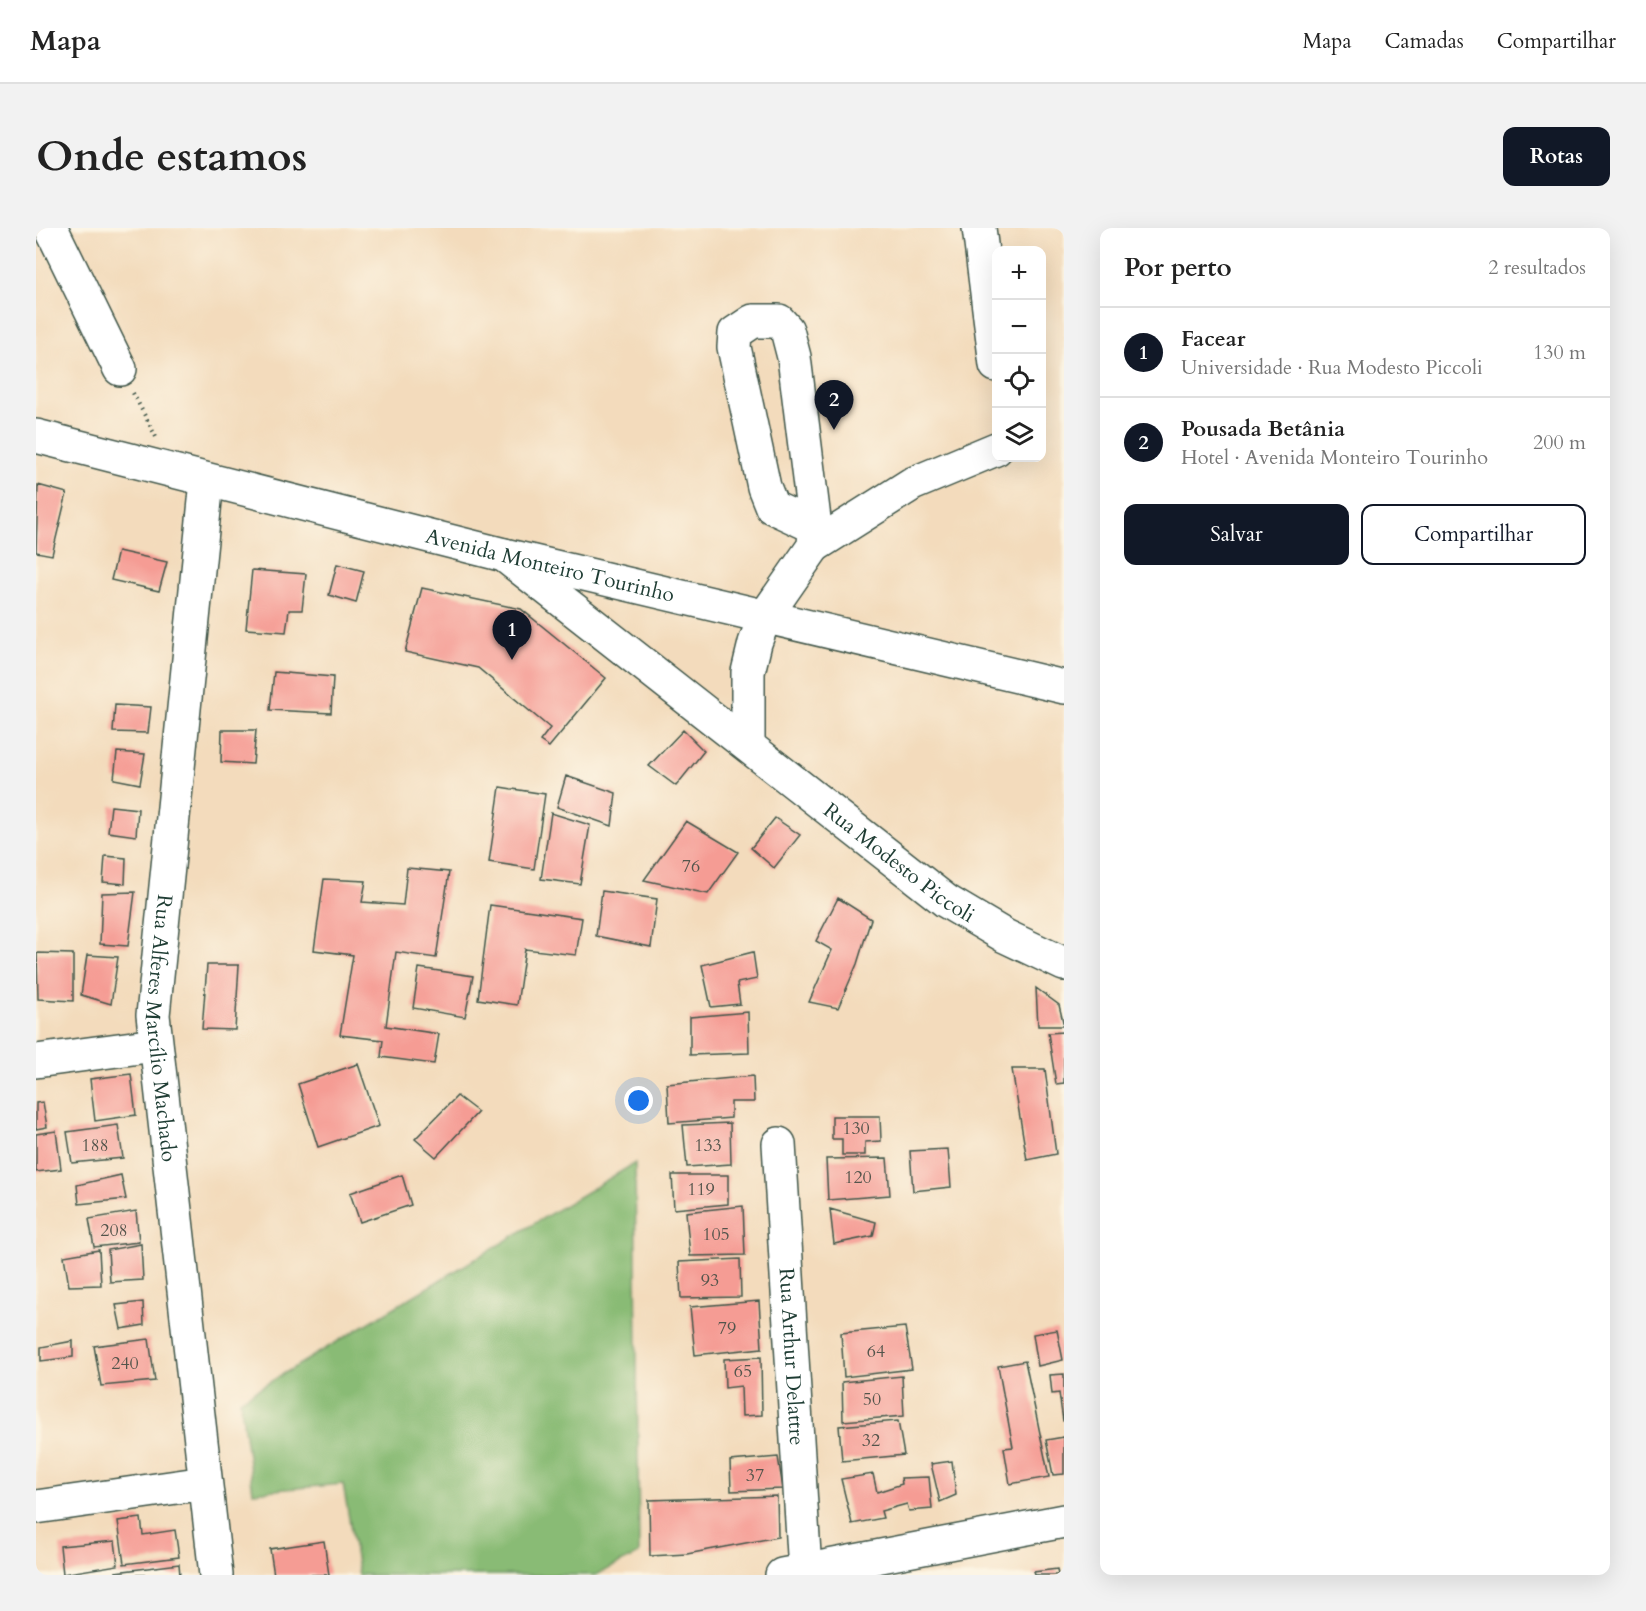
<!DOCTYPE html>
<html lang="pt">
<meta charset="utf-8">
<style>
:root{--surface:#fff;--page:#f2f2f2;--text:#222;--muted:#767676;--line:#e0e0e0;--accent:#111827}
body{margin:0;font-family:Cardo,serif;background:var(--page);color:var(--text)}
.controls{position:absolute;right:18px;top:18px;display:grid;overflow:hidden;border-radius:12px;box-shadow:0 6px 24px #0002}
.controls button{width:54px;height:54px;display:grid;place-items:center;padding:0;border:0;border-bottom:2px solid var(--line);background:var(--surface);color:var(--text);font:30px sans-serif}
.you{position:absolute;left:603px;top:873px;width:21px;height:21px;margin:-15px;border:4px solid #fff;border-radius:50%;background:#1a73e8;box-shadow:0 0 0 9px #1a73e833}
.badge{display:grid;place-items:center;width:39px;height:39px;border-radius:50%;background:var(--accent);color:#fff;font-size:20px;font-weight:700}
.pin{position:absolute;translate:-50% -50px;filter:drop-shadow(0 2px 3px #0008)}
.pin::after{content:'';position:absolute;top:32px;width:21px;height:18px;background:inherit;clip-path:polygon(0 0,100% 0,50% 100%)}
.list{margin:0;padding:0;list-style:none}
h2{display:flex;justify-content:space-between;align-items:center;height:78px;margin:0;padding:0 24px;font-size:26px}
h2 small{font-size:20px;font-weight:400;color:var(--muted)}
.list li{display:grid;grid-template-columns:39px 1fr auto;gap:18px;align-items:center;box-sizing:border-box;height:90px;padding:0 24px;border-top:2px solid var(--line)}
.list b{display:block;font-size:22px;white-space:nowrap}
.list p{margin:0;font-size:20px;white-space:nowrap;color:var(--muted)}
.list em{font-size:20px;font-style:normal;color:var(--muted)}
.actions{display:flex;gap:12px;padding:18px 24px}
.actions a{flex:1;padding:14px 0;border:2px solid var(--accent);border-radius:12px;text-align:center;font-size:21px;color:var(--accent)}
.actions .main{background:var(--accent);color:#fff}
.icon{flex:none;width:33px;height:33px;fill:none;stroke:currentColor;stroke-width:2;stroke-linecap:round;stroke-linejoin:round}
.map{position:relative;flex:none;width:1028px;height:1347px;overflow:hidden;border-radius:12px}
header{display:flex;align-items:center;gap:36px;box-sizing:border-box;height:84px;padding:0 30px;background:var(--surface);border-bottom:2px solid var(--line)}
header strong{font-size:28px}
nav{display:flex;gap:33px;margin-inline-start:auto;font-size:21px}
.intro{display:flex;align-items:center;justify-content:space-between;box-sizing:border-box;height:144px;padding:0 36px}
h1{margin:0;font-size:42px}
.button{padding:15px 27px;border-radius:12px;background:var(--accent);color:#fff;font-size:21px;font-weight:700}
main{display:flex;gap:36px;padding:0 36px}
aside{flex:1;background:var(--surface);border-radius:12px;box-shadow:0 6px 24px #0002}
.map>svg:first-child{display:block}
.forest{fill:#89bb74;stroke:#547c54;stroke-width:1.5}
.building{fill:#f59c94}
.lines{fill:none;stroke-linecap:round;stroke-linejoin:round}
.minor-casing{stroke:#3f5548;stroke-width:36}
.major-casing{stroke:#3f5548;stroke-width:36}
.path{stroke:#3f5548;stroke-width:4;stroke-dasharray:1.5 4.5;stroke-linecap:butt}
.minor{stroke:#fff;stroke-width:33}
.major{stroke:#fff;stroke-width:33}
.labels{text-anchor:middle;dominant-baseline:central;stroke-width:4.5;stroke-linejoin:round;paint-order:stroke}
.number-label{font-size:18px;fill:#54554c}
.street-label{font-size:21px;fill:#1f3d34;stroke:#fcf5e5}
</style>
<header>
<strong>Mapa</strong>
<nav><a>Mapa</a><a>Camadas</a><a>Compartilhar</a></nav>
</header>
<div class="intro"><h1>Onde estamos</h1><a class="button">Rotas</a></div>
<main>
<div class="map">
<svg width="1028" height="1347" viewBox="0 0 1028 1347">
<rect width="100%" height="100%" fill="#fcf5e5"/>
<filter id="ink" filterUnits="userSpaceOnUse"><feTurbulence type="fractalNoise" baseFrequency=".0167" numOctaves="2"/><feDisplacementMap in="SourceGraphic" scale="12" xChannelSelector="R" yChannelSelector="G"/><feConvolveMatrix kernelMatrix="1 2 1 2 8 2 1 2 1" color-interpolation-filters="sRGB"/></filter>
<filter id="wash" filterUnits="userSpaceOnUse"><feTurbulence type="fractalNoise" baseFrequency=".008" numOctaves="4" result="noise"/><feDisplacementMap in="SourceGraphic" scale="24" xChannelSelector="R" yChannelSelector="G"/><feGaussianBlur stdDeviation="1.35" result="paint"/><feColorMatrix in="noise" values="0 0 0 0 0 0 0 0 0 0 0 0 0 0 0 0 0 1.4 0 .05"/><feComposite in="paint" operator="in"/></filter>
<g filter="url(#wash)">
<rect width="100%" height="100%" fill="#f3dbbc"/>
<path class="forest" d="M 599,935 L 603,1326 L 560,1347 L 323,1347 L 307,1256 L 217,1264 L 204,1172 Z"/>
<g id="blocks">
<path class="building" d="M 2,257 L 31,265 L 16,327 L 0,324 Z
M 82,323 L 131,334 L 123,363 L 75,352 Z
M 301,336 L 328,343 L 320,375 L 293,367 Z
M 216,342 L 270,346 L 266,382 L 253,382 L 250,404 L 210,401 Z
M 386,360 L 485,381 L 570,450 L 513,519 L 504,513 L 514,500 L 442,440 L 369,424 Z
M 238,444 L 297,449 L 295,485 L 234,482 Z
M 79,477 L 115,479 L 112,505 L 77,504 Z
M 186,502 L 220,502 L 217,536 L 185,534 Z
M 647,502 L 668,523 L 640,558 L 613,538 Z
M 81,524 L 109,526 L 104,556 L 78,551 Z
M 530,548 L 580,565 L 576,598 L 521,579 Z
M 464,559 L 509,566 L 498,641 L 453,634 Z
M 75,578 L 102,581 L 100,608 L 72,604 Z
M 515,585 L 554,597 L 544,656 L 505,651 Z
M 739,590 L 764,607 L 738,640 L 715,620 Z
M 650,593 L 702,624 L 672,666 L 608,652 Z
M 69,628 L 90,630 L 89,656 L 67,654 Z
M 371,640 L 413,644 L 400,730 L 360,724 L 350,798 L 403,806 L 398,836 L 345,829 L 347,812 L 304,807 L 317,727 L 278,722 L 288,651 L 330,653 L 326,674 L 367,677 Z
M 566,663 L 621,671 L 615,719 L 560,708 Z
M 99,664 L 92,718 L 64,716 L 66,665 Z
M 802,670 L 835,691 L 821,736 L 802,780 L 773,774 L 796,722 L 780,713 Z
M 454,677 L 546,690 L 540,727 L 489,721 L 481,777 L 442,771 Z
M 717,724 L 721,751 L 701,755 L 704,776 L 675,779 L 666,737 Z
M 1,725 L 37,726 L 37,773 L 2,771 Z
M 51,727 L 82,729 L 75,776 L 45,767 Z
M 171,737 L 203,737 L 199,802 L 166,801 Z
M 383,740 L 437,748 L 429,789 L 377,780 Z
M 1000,760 L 1023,777 L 1028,798 L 1002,798 Z
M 712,784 L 713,825 L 654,827 L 654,789 Z
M 1028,804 L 1028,855 L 1020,856 L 1012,805 Z
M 322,836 L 343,898 L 282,919 L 262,856 Z
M 976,841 L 1009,841 L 1020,926 L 991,932 Z
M 95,846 L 100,887 L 59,893 L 54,851 Z
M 717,848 L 718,874 L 695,874 L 695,890 L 633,895 L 631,856 Z
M 421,868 L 442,884 L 400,929 L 379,911 Z
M 7,874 L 11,899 L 0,901 L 0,875 Z
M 796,888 L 844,888 L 845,913 L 829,914 L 829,927 L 806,927 L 806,911 L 796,911 Z
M 694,895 L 695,936 L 651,939 L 647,897 Z
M 82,897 L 87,930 L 36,935 L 31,904 Z
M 20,903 L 25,941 L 0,944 L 0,906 Z
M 912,921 L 915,959 L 877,963 L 874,923 Z
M 851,930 L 854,967 L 792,972 L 790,931 Z
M 85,947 L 90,971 L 43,976 L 41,957 Z
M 366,947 L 375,977 L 324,994 L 314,965 Z
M 636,947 L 692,947 L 692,976 L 638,981 Z
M 707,978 L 709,1027 L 654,1028 L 650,984 Z
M 794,981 L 840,994 L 837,1008 L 798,1016 Z
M 100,983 L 103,1014 L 58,1019 L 53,991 Z
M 105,1016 L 107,1052 L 74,1054 L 72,1022 Z
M 63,1022 L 65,1057 L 33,1058 L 28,1028 Z
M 704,1031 L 705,1069 L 645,1070 L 643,1034 Z
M 723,1073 L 726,1120 L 659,1127 L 654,1079 Z
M 107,1074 L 108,1097 L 85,1101 L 80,1077 Z
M 869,1099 L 876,1141 L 808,1149 L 805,1105 Z
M 1021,1102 L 1027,1132 L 1002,1138 L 997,1106 Z
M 113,1111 L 119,1153 L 65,1158 L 58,1118 Z
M 37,1113 L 37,1129 L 5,1133 L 5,1119 Z
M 725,1129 L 726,1187 L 706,1188 L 705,1158 L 689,1160 L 688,1131 Z
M 989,1133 L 1013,1249 L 974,1256 L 968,1220 L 977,1219 L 962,1138 Z
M 1028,1146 L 1028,1193 L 1027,1193 L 1023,1165 L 1016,1166 L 1014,1147 Z
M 866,1148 L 868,1188 L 807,1193 L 806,1154 Z
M 862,1193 L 868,1227 L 806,1233 L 803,1198 Z
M 1028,1209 L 1028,1246 L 1017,1247 L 1010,1212 Z
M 742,1229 L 747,1261 L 695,1263 L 694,1233 Z
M 916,1233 L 920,1267 L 904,1274 L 895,1236 Z
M 837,1246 L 841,1264 L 866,1256 L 865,1250 L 893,1249 L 896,1281 L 873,1283 L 871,1276 L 845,1283 L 847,1290 L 816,1296 L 805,1251 Z
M 741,1268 L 742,1309 L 651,1326 L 614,1328 L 613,1272 Z
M 105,1290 L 107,1307 L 139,1302 L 143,1329 L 88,1336 L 82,1293 Z
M 79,1313 L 82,1337 L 27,1346 L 24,1318 Z
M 288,1313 L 293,1347 L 238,1347 L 234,1321 Z
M 143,1336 L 144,1347 L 81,1347 L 80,1344 Z
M 1021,1341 L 1022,1347 L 999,1347 L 998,1344 Z"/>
</g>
</g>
<g filter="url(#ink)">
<use href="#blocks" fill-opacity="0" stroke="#3f5548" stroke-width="1.5"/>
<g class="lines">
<g class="minor-casing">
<g id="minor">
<path d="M 15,0 L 84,141"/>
<path d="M 943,0 L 960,137"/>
<path id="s1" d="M 171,253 L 117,787 L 180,1347"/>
<path d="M 778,318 L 876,256 L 960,221"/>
<path id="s2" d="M 468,327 L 910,673 L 969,708 L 1028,736"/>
<path d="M 712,515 L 712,444 L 719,415 L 728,390 L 778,318 L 779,299 L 758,129 L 751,102 L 743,93 L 717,93 L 699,105 L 698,119 L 728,259 L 736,279 L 779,299"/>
<path d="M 0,833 L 119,817"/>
<path id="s3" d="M 743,916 L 769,1343"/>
<path d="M 0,1279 L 169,1255"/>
<path d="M 746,1347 L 1028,1293"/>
</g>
</g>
<g class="major-casing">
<g id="major">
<path id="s4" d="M 0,208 L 468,327 L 1028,459"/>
</g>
</g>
<path class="path" d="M 97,165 L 120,209"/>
<use href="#minor" class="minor"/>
<use href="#major" class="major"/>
</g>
</g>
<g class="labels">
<g class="number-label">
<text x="655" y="638">76</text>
<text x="820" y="900">130</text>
<text x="59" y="917">188</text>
<text x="672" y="917">133</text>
<text x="822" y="949">120</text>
<text x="665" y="961">119</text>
<text x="78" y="1002">208</text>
<text x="680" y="1006">105</text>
<text x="674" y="1052">93</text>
<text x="691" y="1100">79</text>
<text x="840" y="1123">64</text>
<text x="89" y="1135">240</text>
<text x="707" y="1143">65</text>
<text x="836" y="1171">50</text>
<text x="835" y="1212">32</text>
<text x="719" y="1247">37</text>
</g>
<g class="street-label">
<text stroke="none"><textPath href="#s4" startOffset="530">Avenida Monteiro Tourinho</textPath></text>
<text stroke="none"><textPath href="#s2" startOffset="501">Rua Modesto Piccoli</textPath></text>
<text stroke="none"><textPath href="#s1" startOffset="550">Rua Alferes Marcílio Machado</textPath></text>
<text stroke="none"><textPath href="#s3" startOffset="213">Rua Arthur Delattre</textPath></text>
</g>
</g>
</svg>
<div class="controls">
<button>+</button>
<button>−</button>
<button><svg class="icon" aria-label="locate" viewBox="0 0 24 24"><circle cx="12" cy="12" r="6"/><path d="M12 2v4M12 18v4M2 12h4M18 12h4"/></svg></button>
<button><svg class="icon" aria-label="layers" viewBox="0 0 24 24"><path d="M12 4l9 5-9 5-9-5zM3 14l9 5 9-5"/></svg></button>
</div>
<div class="you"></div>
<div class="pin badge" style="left:476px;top:432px">1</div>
<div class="pin badge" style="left:798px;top:202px">2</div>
</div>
<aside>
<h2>Por perto<small>2 resultados</small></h2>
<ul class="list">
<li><span class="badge">1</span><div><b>Facear</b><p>Universidade · Rua Modesto Piccoli</p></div><em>130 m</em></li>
<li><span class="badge">2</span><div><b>Pousada Betânia</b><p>Hotel · Avenida Monteiro Tourinho</p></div><em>200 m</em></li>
</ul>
<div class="actions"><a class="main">Salvar</a><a>Compartilhar</a></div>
</aside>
</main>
